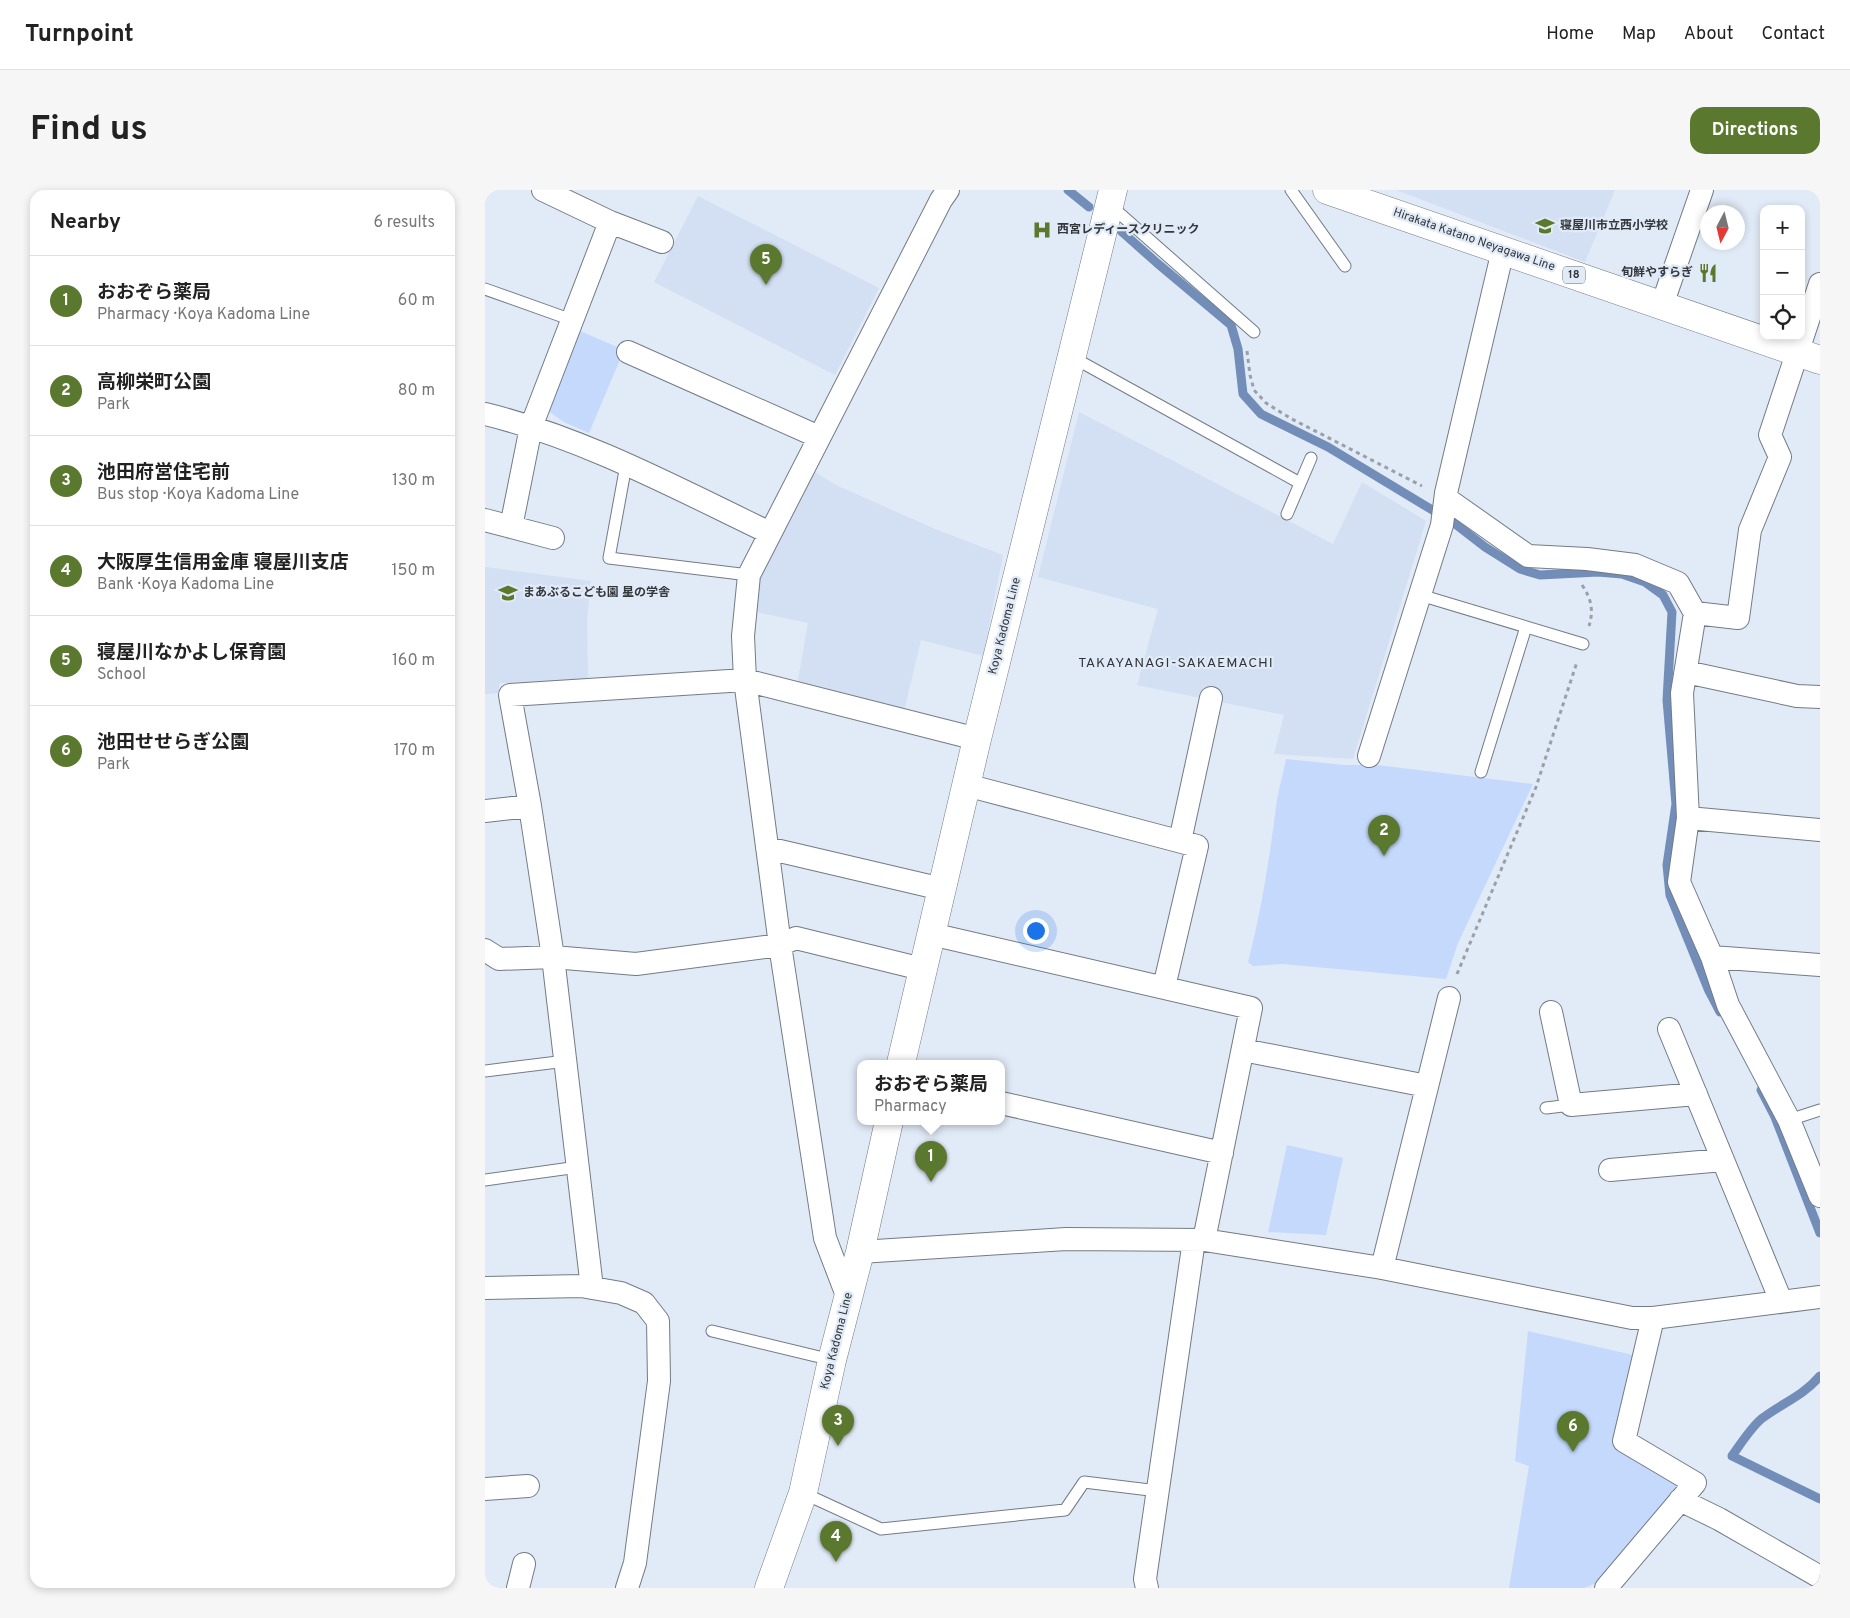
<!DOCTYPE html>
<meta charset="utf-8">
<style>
:root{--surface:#fff;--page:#f6f6f6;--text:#222;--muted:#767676;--line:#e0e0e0;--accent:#5b792e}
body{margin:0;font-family:Overpass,"Noto Sans JP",sans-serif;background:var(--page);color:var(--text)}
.controls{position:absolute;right:15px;top:15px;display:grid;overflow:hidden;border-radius:10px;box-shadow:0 2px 8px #0003}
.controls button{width:45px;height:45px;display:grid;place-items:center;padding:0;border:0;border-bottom:1px solid var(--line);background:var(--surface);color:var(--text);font:25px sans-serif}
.compass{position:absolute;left:1215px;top:15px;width:45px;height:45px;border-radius:50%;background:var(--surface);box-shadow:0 2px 8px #0003;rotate:187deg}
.you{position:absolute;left:550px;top:740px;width:18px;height:18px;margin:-12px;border:4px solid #fff;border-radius:50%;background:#1a73e8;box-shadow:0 0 0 8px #1a73e833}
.badge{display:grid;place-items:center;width:32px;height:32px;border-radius:50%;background:var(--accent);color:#fff;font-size:16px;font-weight:700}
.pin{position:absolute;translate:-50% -41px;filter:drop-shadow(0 1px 2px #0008)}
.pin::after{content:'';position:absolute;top:26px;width:18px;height:15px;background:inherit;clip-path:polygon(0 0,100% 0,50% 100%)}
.popup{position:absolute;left:372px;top:870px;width:148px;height:65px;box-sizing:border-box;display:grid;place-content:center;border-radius:10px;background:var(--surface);filter:drop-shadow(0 1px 4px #0005);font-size:16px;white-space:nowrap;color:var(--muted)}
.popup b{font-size:19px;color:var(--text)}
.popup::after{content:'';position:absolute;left:50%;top:100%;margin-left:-10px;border:10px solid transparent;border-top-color:var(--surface)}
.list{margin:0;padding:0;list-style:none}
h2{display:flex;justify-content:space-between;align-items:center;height:65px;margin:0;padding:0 20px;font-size:21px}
h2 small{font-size:16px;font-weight:400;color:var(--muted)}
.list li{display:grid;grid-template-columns:32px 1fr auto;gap:15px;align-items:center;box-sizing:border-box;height:90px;padding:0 20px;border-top:1px solid var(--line)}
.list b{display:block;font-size:19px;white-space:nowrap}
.list p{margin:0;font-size:16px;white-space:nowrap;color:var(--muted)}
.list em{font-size:16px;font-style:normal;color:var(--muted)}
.icon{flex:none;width:28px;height:28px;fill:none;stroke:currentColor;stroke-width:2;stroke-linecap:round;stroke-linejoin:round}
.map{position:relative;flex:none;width:1335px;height:1398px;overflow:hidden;border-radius:15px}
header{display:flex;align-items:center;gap:30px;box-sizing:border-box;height:70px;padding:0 25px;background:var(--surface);border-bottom:1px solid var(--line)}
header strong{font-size:24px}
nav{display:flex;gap:28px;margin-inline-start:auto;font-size:18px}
.intro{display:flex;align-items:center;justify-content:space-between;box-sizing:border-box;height:120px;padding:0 30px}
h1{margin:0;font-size:35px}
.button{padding:12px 22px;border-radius:15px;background:var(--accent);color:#fff;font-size:18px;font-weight:700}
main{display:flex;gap:30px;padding:0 30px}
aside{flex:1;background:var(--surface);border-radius:15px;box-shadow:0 2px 8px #0003}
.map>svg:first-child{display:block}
.built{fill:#d3dff2}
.green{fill:#c4d9fb}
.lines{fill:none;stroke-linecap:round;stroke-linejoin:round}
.stream{stroke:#728db8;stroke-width:9}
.lane-casing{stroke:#737b86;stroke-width:13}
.street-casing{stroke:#737b86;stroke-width:24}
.secondary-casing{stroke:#737b86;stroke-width:29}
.primary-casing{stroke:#737b86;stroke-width:29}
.path{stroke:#99a0a9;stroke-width:3;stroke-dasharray:4 4;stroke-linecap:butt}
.lane{stroke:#fff;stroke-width:11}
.street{stroke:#fff;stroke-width:22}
.secondary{stroke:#fff;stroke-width:28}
.primary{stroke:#fff;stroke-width:28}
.labels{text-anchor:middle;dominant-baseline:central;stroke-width:4.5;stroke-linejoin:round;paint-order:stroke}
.shield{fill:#e1eaf7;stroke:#676c73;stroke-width:1}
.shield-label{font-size:11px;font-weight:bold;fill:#33363b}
.poi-label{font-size:12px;font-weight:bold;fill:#33363b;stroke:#e1eaf7;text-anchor:start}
.street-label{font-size:12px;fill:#33363b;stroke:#e1eaf7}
.neighbourhood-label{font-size:14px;letter-spacing:1px;fill:#33363b;stroke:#e1eaf7}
</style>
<header>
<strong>Turnpoint</strong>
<nav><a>Home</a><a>Map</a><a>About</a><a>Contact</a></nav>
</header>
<div class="intro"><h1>Find us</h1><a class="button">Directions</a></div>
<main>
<aside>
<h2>Nearby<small>6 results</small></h2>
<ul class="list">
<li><span class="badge">1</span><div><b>おおぞら薬局</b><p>Pharmacy · Koya Kadoma Line</p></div><em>60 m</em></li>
<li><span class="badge">2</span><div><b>高柳栄町公園</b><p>Park</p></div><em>80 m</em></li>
<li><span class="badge">3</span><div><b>池田府営住宅前</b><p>Bus stop · Koya Kadoma Line</p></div><em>130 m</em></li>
<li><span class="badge">4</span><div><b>大阪厚生信用金庫 寝屋川支店</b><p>Bank · Koya Kadoma Line</p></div><em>150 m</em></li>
<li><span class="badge">5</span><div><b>寝屋川なかよし保育園</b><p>School</p></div><em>160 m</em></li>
<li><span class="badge">6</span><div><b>池田せせらぎ公園</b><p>Park</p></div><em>170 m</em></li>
</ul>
</aside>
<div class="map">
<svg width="1335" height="1398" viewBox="0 0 1335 1398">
<rect width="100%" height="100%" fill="#e1eaf7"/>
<path class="built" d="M 911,0 L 1130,0 L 1100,72 Z
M 213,6 L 394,98 L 350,185 L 169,92 Z
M 594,222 L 848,354 L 877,292 L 941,331 L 868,569 L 789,564 L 799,525 L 652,495 L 673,419 L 553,387 Z
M 328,281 L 353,296 L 450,339 L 518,365 L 498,466 L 436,450 L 419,521 L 312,495 L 323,433 L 267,421 L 273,388 Z
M 0,377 L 106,391 L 102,430 L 103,490 L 14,493 L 15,503 L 0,504 Z"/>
<path class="green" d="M 95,141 L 139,160 L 104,243 L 79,232 L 62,220 Z
M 801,569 L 859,575 L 892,575 L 1048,594 L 973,753 L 961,789 L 798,774 L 768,776 L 763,772 C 777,719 785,664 792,610 C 794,596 799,583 801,569 Z
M 802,955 L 858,968 L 841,1045 L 783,1042 Z
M 1043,1141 L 1148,1165 L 1129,1253 L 1200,1293 L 1111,1393 L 1099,1398 L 1024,1398 L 1044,1276 L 1030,1271 Z"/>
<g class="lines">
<path class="stream" d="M 583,0 L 604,17
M 636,41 L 672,73 L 746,135 L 753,159 L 758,204 L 776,224 L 843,257 L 949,321
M 969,333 L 1000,357 L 1035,379 L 1055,385 L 1113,382 L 1137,384 L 1160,392 L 1178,405 L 1187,422 L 1182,510 L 1191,614 L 1182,675 L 1185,705 L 1224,801 L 1235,822
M 1276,900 L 1290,927 L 1335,1043
M 1335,1186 C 1319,1205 1298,1213 1279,1227 C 1268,1234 1255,1255 1247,1266 L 1335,1309"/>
<g class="lane-casing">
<path id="lane" d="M 806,0 L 860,76
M 626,16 L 769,142
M 0,99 L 87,130
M 587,167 L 815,293
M 141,275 L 124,368 L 264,385
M 802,324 L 826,268
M 935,405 L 1098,454
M 996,582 L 1041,437
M 0,881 L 81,871
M 1061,918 L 1086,915
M 1304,930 L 1335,920
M 0,990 L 93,977
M 227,1141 L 347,1170
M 318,1303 L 396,1339 L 580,1320 L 599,1292 L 673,1301"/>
</g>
<g class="street-casing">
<path id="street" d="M 58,0 L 125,32 L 177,52
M 1177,115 L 1217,0
M 143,162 L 334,247
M 0,224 C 99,248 193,299 285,343
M 962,309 L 1043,366 L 1102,369 L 1150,375 L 1193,393 L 1210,423 L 1197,503 L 1203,628 L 1335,640
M 0,330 L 68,348
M 26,337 L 46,237 L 125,32
M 1210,423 L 1253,428 L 1265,340 L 1295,267 L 1285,245 L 1335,94
M 1201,482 L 1312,506 L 1335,507
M 884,566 L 957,335 L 961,303 L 1018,60
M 481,595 L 712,656 L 679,797
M 0,621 L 45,616
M 1203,628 L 1194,692 L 1227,767 L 1243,815 L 1304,930 L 1335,1006
M 695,651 L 726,508
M 282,658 L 457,699
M 446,744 L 766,818 L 719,1050
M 0,760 L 14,769 L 68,767 L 151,774 L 295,755 L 311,748 L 437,779
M 1227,767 L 1335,775
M 1066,822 L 1086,915 L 1211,904
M 1184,839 L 1296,1111
M 758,860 L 942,896
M 516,913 L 737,963
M 1125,980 L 1238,970
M 375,1062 L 581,1049 L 719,1050 L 897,1078 L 1147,1128 L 1168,1128 L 1335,1107
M 897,1078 L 964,808
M 0,1098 L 96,1096 L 136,1103 L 159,1113 L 173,1131 L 174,1191 L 150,1373 L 142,1398
M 107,1098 L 68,767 L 45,616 L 25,505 L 260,490 L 492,549
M 363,1108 L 340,1048 L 295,755 L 260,490 L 258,446 L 264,385 L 456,10 L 463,0
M 0,1299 L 43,1296
M 1195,1310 L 1234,1329 L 1335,1387
M 33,1398 L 39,1374
M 662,1398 L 660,1389 L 709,1050
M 1121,1398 L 1210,1293 L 1139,1251 L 1168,1128"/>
</g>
<g class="secondary-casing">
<path id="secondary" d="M 416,873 L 492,549 L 628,0
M 284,1398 L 318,1303 L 347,1170 L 375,1062 L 404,931"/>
</g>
<g class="primary-casing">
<path id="primary" d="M 842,0 L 1335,170"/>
</g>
<path class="path" d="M 762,161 L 765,185 L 769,200 L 781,213 L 805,228 L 937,296
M 1097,395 C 1106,408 1109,420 1104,436
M 972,784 L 1051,597 L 1092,472"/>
<use href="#lane" class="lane"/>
<use href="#street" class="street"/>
<use href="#secondary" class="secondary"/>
<use href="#primary" class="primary"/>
</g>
<defs>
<g id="school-bare" transform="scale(1.5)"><path d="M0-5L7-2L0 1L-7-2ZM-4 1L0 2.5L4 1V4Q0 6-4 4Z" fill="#5b792e" stroke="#e1eaf7" stroke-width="2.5" paint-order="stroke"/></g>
<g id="hospital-bare" transform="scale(1.5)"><path d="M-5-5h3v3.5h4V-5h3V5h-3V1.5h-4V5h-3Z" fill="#5b792e" stroke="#e1eaf7" stroke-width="2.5" paint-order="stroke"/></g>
<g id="restaurant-bare" transform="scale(1.5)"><path d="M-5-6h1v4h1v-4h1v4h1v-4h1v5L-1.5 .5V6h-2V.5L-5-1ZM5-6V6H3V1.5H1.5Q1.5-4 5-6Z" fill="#5b792e" stroke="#e1eaf7" stroke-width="2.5" paint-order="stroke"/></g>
</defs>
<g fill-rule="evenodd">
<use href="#school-bare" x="1060" y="36"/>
<use href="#hospital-bare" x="557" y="40"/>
<use href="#restaurant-bare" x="1223" y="83"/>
<use href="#school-bare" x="23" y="403"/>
</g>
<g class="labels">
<rect class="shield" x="1078" y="76.5" width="22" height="17" rx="4"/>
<g class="shield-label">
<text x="1089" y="85">18</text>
</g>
<g class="poi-label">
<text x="1075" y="36">寝屋川市立西小学校</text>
<text x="572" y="40">西宮レディースクリニック</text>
<text x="1208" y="83" text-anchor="end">旬鮮やすらぎ</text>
<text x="38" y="403">まあぶるこども園 星の学舎</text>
</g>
<g class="street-label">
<text transform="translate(989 50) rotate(19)">Hirakata Katano Neyagawa Line</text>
<text transform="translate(520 436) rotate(-76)">Koya Kadoma Line</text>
<text transform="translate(352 1151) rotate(-76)">Koya Kadoma Line</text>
</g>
<g class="neighbourhood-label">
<text x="691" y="473">TAKAYANAGI-SAKAEMACHI</text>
</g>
</g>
</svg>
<div class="controls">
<button>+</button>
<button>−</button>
<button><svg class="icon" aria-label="locate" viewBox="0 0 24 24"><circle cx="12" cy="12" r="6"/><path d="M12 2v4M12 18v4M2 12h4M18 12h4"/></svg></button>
</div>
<svg class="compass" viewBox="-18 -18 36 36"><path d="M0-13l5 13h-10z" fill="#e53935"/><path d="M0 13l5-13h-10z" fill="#767676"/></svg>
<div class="you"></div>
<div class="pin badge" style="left:446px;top:992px">1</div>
<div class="popup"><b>おおぞら薬局</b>Pharmacy</div>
<div class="pin badge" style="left:899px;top:666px">2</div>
<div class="pin badge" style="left:353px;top:1256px">3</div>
<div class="pin badge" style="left:351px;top:1372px">4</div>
<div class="pin badge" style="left:281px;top:95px">5</div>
<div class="pin badge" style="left:1088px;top:1262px">6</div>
</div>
</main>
